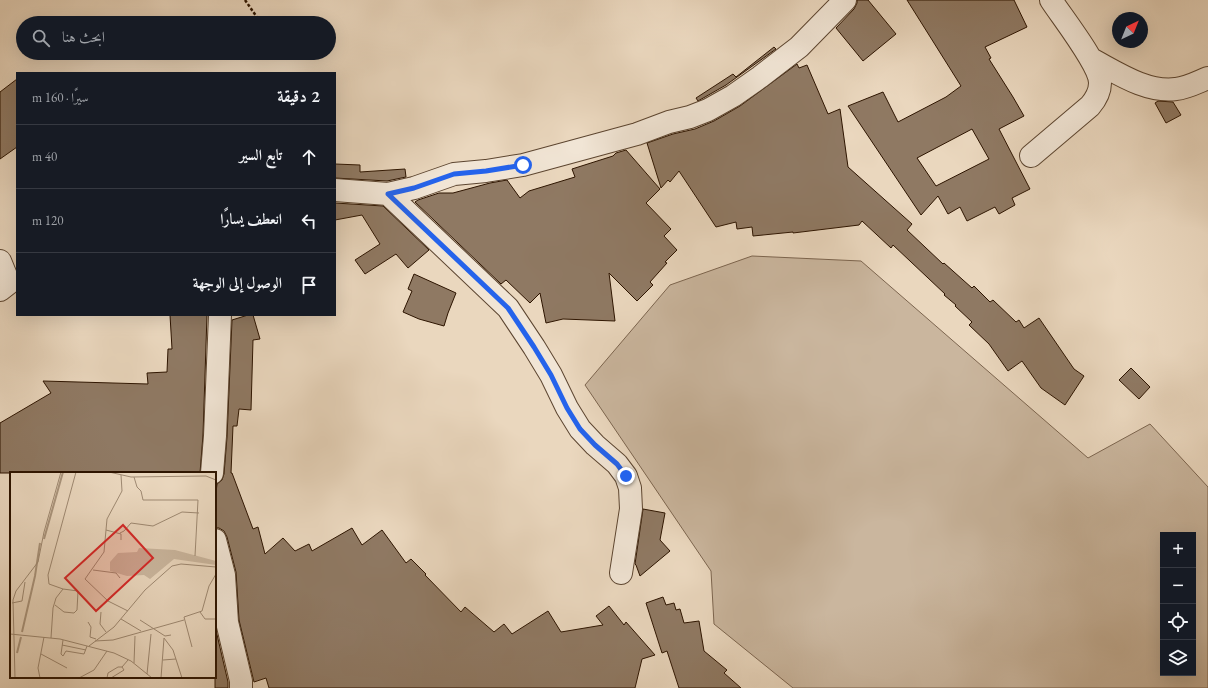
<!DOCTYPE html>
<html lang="ar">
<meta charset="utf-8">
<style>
:root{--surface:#171b24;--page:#20242c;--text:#f1f3f6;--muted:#9ea1a6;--line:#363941}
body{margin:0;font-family:"EB Garamond",Amiri,serif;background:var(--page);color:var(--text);direction:rtl}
.controls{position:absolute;right:12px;bottom:12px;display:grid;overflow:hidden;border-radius:0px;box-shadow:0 4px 16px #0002}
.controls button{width:36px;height:36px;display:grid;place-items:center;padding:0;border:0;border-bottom:1px solid var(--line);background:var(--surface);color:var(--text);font:20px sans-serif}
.compass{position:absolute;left:1112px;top:12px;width:36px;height:36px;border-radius:50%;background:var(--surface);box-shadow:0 4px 16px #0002;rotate:43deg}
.stop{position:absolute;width:12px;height:12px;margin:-9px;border:3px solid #2563eb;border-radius:50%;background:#fff}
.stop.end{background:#2563eb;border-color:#fff;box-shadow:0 1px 4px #0008}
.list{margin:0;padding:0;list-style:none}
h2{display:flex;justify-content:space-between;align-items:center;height:52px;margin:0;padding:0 16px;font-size:17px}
h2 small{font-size:13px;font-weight:400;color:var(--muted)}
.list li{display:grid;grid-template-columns:26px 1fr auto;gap:12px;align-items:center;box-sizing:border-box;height:64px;padding:0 16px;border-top:1px solid var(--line)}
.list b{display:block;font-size:15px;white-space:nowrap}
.list em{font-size:13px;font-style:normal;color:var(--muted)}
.icon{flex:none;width:22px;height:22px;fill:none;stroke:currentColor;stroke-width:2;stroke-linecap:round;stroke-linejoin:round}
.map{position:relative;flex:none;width:1208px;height:688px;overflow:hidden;direction:ltr}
.search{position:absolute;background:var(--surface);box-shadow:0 4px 16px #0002;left:16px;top:16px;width:320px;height:44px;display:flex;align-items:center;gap:10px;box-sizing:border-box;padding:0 14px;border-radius:22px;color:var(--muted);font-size:15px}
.panel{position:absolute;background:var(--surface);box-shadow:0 4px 16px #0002;left:16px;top:72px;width:320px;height:244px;border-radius:0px;direction:rtl}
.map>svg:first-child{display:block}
.green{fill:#cab69e;stroke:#7c654f;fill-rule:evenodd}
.building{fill:#8f7963;stroke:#2d1400;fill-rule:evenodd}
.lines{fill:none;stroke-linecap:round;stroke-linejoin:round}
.minor-casing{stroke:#5c4530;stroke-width:24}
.path{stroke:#2d1400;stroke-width:2.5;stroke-dasharray:3 2;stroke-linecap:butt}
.minor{stroke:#f1e5d5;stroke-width:22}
.route{stroke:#2563eb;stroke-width:5}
.inset-river{fill:none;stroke:#aa957d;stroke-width:2}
.inset-road{fill:none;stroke:#9e8972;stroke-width:1}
.view{fill:#d62828;fill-opacity:0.15;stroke:#d62828;stroke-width:2}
.inset-edge{fill:none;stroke:#2d1400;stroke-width:2}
</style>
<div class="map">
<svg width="1208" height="688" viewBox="0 0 1208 688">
<rect width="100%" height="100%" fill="#ead7be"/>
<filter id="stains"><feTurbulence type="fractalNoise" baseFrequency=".005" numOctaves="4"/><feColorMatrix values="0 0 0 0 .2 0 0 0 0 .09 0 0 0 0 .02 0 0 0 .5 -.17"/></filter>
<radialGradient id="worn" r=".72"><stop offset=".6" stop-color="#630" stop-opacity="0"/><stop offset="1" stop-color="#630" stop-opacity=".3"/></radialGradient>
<path class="green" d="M 752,256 L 861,261 L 1088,458 L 1150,424 L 1208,487 L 1208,688 L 793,688 L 714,624 L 711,571 L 585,385 L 670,285 ZM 1163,535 L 1193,535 L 1193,673 L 1163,673 Z"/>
<path class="building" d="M 857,0 L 868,0 L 896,34 L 863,61 L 836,28 L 854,9 L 857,3 Z
M 907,0 L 1014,0 L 1027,27 L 985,47 L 991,58 L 989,59 L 1013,97 L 1024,116 L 999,129 L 1030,189 L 1012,198 L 1015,205 L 999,214 L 995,207 L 967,221 L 960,207 L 948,214 L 938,196 L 921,215 L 848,106 L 883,92 L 898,122 L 946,97 L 961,86 ZM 972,129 L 989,159 L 936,186 L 917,158 Z
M 774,47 L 776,49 L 726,85 L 698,101 L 696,98 L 733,74 L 736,77 Z
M 797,64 L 799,68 L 807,65 L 828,114 L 840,109 L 848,167 L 912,224 L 907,230 L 943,264 L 944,263 L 972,288 L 974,286 L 990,302 L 993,300 L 1016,322 L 1019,320 L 1024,328 L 1039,318 L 1074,369 L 1084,376 L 1065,405 L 1041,388 L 1022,361 L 1008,371 L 989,344 L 969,325 L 972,322 L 955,306 L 956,305 L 944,295 L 945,294 L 893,245 L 891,248 L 862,221 L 859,225 L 793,233 L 793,232 L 753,236 L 752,227 L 737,229 L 736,222 L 716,227 L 679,171 L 670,182 L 668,180 L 661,188 L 647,143 L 673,134 L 695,129 L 714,121 L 740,106 Z
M 17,79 L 17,147 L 0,159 L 0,92 Z
M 1158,101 L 1173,102 L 1181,115 L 1166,123 L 1155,103 Z
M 626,150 L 660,189 L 646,203 L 671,229 L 664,236 L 677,250 L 665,262 L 667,263 L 650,282 L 653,285 L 637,301 L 609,273 L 615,321 L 563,319 L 546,323 L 540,293 L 530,303 L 506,280 L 501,284 L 415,202 L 418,200 L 439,193 L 453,193 L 490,183 L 507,180 L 520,198 L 529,191 L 575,177 L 572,169 L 613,156 L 616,153 Z
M 335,164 L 360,165 L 360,172 L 405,169 L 406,177 L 387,181 L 335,178 Z
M 335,203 L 383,206 L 429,250 L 408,268 L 396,254 L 365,274 L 355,260 L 380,244 L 362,215 L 335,220 Z
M 414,274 L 456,293 L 448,313 L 444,326 L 419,319 L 403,312 L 412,291 L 408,289 Z
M 170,315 L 207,315 L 203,435 L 200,473 L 0,473 L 0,423 L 51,393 L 43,381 L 148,384 L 147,373 L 167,372 L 168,349 L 172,349 Z
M 248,315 L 253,315 L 260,339 L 253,340 L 251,410 L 239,409 L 237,426 L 233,426 L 231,473 L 232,473 L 253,529 L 258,527 L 265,554 L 283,538 L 295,551 L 309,544 L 312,551 L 352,528 L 362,545 L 382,530 L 406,563 L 411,559 L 426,574 L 425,575 L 461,612 L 465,607 L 494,632 L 504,624 L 512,634 L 548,611 L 561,632 L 603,625 L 596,616 L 609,606 L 624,625 L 626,622 L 655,655 L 642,659 L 635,688 L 269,688 L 266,678 L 254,682 L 239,620 L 236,572 L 227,537 L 224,531 L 219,528 L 215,528 L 215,501 L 217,484 L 222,480 L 224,474 L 227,437 L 232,320 Z
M 1131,368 L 1150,387 L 1139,399 L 1119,380 Z
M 643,509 L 665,513 L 660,540 L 670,551 L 640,576 L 636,565 L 635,564 Z
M 663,597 L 666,605 L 674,603 L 676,610 L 680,609 L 684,623 L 699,621 L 704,651 L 727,670 L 724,673 L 741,688 L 679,688 L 667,651 L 662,653 L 646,603 Z
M 215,626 L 228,682 L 228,688 L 215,688 Z"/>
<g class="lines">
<g class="minor-casing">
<path id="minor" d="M 1091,59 C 1116,72 1146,93 1176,89 C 1187,88 1198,82 1208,78
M 1031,156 L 1090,106 C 1096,99 1100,92 1100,83 C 1100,65 1062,17 1051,0
M 335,190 L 388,194 L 414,188 L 454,174 L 486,171 L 523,165 L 637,134 L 669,122 L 690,117 L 708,110 L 733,96 L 760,77 L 799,47 L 845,0
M 388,194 L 508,308 L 534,347 L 551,375 L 567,408 L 580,429 L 595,445 L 617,464 L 626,476 L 630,488 L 631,509 L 621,573
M 0,261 L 9,283 L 0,290
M 212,473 L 215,436 L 220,315
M 215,540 L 224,575 L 227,622 L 241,681 L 241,688"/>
</g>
<path class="path" d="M 245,0 L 261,23"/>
<use href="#minor" class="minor"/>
</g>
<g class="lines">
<path class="route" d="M 523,165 L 486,171 L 454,174 L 414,188 L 388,194 L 508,308 L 534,347 L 551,375 L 567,408 L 580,429 L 595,445 L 617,464 L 626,476"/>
</g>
<g transform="translate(10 472)">
<rect width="206" height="206" fill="#ead7be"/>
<path d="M 129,76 L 165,78 L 206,89 L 206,93 L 164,87 L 140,107 L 134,103 L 117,104 L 100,99 L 100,90 L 108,81 L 127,80 Z" fill="#cab69e"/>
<path class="inset-river" d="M 34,67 L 53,0M 12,160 L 25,104 L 30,71M 7,181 L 11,165"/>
<path class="inset-road" d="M 99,0 L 121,5 L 196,4 L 206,8M 111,3 L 112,19 L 97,47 L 94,80 L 75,107 L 98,129 L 118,139M 124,5 L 127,15 L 131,19 L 133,28 L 188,28 L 185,84M 96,58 L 111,62 L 111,68M 110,61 L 114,59 L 121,51 L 143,54 L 172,40 L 189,41M 83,98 L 106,101 L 110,106M 2,131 L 12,129 L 15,110M 45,133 L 54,140 L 64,141 L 67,138 L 68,119 L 53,117M 91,140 L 90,152 L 96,160M 190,140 L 195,147 L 206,147M 111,147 L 131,159M 130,148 L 155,164 L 161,163M 78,150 L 81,155 L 80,165 L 86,167M 0,162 L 50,167 L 104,181 L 121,189 L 142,206M 41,166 L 43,136 L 46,126 L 53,117 L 39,112 L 38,103 L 66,0M 154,166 L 163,178 L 172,206M 53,168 L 51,182 L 53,184 L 56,179 L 74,182 L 77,174M 85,169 L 103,168 L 174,148M 52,173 L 76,178M 79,174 L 104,155 L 135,118 L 162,94 L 171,92 L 206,95M 182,175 L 174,145 L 192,139 L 199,114 L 206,102M 31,182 L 57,196M 153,188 L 166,187M 124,191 L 125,164M 137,202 L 141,162M 5,206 L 3,128 L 6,119 L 28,90 L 34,60 L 51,0M 30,206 L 28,196 L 34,165M 69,206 L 84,198 L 97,179M 97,206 L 98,201 L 108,195 L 112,195M 101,206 L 114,198 L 112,195 L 118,188M 151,206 L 154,166"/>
<path class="view" d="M 113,53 L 143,86 L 86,139 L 55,106 Z"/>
<rect width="206" height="206" class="inset-edge"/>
</g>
<rect width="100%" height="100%" filter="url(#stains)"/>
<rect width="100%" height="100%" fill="url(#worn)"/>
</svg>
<div class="controls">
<button>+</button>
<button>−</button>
<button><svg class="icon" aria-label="locate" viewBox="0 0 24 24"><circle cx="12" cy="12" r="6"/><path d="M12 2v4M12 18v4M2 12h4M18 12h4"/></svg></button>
<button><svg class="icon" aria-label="layers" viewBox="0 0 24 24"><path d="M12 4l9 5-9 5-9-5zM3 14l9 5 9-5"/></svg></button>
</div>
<svg class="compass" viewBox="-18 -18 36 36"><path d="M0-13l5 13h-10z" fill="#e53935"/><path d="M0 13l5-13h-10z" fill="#9ea1a6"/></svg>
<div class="stop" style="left:523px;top:165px"></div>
<div class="stop end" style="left:626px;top:476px"></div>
<div class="search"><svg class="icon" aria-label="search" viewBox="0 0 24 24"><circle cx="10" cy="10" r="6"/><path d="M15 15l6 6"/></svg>ابحث هنا</div>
<section class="panel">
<h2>2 دقيقة<small>سيرًا · 160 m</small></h2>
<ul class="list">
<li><svg class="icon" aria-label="ahead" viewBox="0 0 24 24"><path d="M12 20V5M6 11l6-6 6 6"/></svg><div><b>تابع السير</b></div><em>40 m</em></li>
<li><svg class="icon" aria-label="left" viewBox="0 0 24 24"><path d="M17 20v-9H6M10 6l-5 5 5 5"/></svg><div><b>انعطف يسارًا</b></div><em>120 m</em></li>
<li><svg class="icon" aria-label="arrive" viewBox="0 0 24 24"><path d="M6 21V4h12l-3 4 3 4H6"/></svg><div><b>الوصول إلى الوجهة</b></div></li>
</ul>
</section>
</div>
